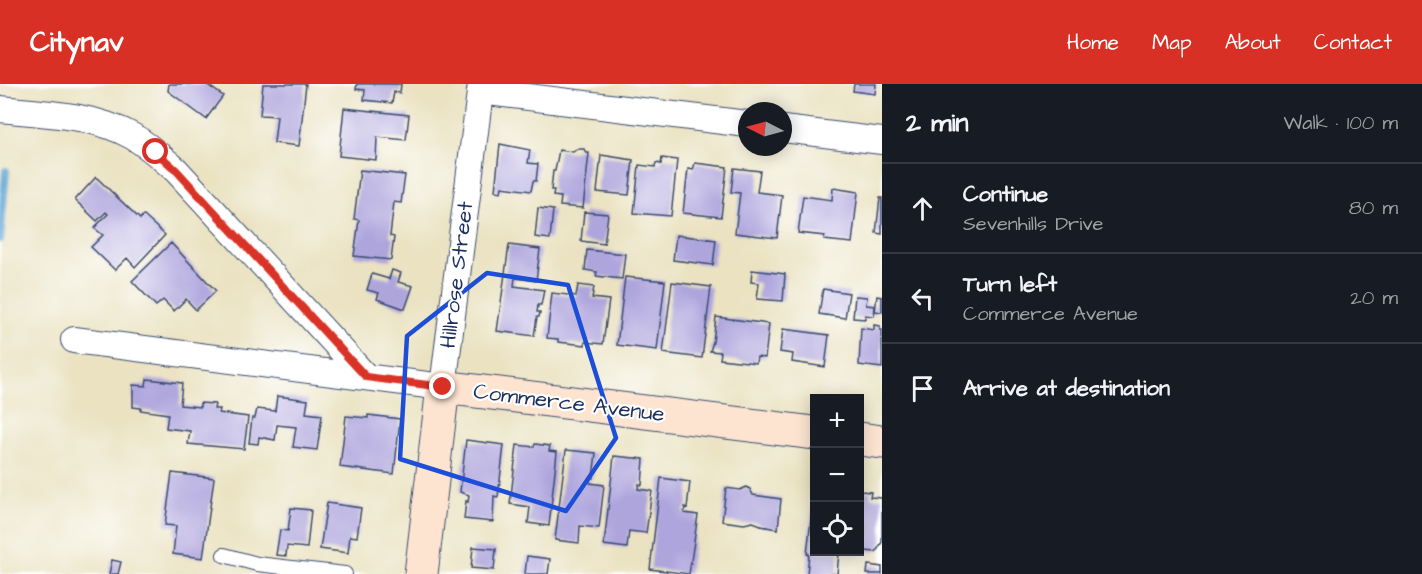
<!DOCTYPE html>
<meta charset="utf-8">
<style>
:root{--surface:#171b24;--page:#20242c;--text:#f1f3f6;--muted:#9ea1a6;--line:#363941;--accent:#d93025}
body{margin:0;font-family:"Architects Daughter",sans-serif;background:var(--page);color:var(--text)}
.controls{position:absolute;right:18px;bottom:18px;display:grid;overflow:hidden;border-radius:0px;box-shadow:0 3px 15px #0003}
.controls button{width:54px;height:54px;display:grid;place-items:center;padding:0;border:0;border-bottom:2px solid var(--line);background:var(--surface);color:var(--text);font:30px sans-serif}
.compass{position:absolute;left:738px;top:18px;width:54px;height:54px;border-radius:50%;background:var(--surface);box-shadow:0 3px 15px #0003;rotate:276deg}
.stop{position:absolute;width:18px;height:18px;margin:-14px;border:4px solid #d93025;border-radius:50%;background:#fff}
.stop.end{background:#d93025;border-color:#fff;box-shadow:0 2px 6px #0008}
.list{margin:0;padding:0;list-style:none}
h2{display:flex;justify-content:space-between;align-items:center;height:78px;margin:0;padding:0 24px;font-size:26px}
h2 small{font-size:20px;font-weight:400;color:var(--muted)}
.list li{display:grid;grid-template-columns:39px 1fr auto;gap:18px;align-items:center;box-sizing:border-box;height:90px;padding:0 24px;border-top:2px solid var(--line)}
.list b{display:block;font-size:22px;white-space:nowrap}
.list p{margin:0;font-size:20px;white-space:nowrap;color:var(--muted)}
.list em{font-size:20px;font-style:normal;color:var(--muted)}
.icon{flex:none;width:33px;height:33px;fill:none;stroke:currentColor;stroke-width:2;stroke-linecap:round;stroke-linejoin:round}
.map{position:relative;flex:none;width:882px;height:490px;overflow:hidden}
header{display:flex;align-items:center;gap:36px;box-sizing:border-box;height:84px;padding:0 30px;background:var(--accent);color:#fff}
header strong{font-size:28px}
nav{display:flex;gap:33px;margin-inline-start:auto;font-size:21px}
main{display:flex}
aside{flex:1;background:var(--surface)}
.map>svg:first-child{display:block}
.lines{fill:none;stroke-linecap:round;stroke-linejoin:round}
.stream{stroke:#5aa3d2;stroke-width:8}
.building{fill:#aea5dd}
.lane-casing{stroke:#3a4a6d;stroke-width:16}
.street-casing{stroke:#3a4a6d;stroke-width:28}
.secondary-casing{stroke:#3a4a6d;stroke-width:35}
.lane{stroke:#fff;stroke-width:14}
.street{stroke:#fff;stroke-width:26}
.secondary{stroke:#fde4d1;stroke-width:33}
.route{stroke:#d93025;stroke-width:8}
.marked{fill:none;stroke:#1d4ed8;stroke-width:4.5;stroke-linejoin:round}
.labels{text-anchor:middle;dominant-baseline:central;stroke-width:4.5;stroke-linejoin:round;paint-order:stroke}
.street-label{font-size:22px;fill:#1b2f5e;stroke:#fff}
</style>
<header>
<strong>Citynav</strong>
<nav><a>Home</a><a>Map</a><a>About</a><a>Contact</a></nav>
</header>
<main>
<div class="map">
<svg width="882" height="490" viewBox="0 0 882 490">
<rect width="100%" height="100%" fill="#fff"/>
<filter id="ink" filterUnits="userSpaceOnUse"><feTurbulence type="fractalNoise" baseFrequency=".0167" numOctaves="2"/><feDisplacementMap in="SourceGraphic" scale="12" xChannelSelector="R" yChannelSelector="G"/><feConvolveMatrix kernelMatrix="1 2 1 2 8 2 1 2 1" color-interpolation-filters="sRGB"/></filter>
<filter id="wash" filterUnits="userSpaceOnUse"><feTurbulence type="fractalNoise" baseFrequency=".008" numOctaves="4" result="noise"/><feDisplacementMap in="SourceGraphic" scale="24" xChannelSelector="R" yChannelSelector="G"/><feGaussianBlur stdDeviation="1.35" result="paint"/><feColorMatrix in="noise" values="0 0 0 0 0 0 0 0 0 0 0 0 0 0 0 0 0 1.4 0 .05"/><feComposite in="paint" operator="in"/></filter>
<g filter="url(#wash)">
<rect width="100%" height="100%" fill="#eae2c1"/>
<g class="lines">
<path class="stream" d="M 0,155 L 6,87"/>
</g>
<g id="blocks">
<path class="building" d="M 169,0 L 206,0 L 223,12 L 206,35 L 168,7 Z
M 263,0 L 306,0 L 299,62 L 274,59 L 277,32 L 260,31 Z
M 357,0 L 401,0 L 400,9 L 394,8 L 392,19 L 364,16 L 365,6 L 356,5 Z
M 854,0 L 876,0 L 875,10 L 853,7 Z
M 344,24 L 409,31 L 406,56 L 377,53 L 376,76 L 339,72 Z
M 500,60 L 530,66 L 528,79 L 538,80 L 536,97 L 533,97 L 531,107 L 502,103 L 501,108 L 495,107 Z
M 577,65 L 584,65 L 586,69 L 589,69 L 583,124 L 560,122 L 561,113 L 553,112 L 554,106 L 551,106 L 553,87 L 555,87 L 559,66 L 573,68 Z
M 601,71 L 633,76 L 629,111 L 597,108 Z
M 662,74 L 677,76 L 671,132 L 634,129 L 639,81 L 655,83 L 656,79 L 661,80 Z
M 695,79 L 727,83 L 721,133 L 683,129 L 688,85 L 693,86 Z
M 734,84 L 760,87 L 757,108 L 782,111 L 777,154 L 735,149 L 740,109 L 731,108 Z
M 360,86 L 405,91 L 401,119 L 394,118 L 390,152 L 394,153 L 391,176 L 354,172 L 359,136 L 354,135 Z
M 96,93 L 140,135 L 143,131 L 165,151 L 135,183 L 127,174 L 115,186 L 91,163 L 103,151 L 94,144 L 108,130 L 106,128 L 97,137 L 75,116 Z
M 833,104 L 858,108 L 852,159 L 824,156 L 825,152 L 798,149 L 803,112 L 832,116 Z
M 880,114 L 882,114 L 882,150 L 876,149 Z
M 538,124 L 553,126 L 550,155 L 535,153 Z
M 584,128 L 608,130 L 604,160 L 581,157 Z
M 676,151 L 716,156 L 713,181 L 673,176 Z
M 171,159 L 216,207 L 196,226 L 186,215 L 174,227 L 163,216 L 156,222 L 132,197 Z
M 509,161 L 540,165 L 536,197 L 515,194 L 514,202 L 544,206 L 541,221 L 538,221 L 537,228 L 540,228 L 539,233 L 537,233 L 534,252 L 497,247 Z
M 587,166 L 625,170 L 622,195 L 596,192 L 597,188 L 585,186 Z
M 392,186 L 401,189 L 398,198 L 413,202 L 405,225 L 377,215 L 379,209 L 367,206 L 372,190 L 389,195 Z
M 752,186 L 785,190 L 783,217 L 757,215 L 759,199 L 751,198 Z
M 625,193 L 665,197 L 657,266 L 617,261 Z
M 672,198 L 711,203 L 702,274 L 663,269 Z
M 578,201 L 594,203 L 592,214 L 609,216 L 603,260 L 585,258 L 585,261 L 558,258 L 558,255 L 547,254 L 552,209 L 576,212 Z
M 823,205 L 849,209 L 845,234 L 819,230 Z
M 855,212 L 867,213 L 866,221 L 875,222 L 874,232 L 865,231 L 865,235 L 853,234 Z
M 877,212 L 882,213 L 882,228 L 875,227 Z
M 716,233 L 769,240 L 765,274 L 757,273 L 756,279 L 720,275 L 721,268 L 710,267 L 713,258 Z
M 874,241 L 880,242 L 880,246 L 882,246 L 882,284 L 859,281 L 861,244 L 874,246 Z
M 783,245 L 829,251 L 825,283 L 792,278 L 793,270 L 780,268 Z
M 147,295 L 182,299 L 180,321 L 200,323 L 200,319 L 215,320 L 214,325 L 220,325 L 219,329 L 248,333 L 244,365 L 188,360 L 190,347 L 166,344 L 168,330 L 140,326 L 141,324 L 133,323 L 133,301 L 146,302 Z
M 277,312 L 308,316 L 306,329 L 322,331 L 317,366 L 293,363 L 296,343 L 277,341 L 275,356 L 259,353 L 258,360 L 249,359 L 252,334 L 255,334 L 257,325 L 275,327 Z
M 368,331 L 400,335 L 394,390 L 340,383 L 346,332 L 368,334 Z
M 466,356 L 504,361 L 498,413 L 494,412 L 493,438 L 464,435 L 466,417 L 468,418 L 469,411 L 460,408 Z
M 535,360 L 550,362 L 549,367 L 557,368 L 549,442 L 528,439 L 530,423 L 510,420 L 517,361 L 534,363 Z
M 566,366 L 596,369 L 593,394 L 590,394 L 590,399 L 604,401 L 599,444 L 580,442 L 579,459 L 555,456 Z
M 614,372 L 644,375 L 642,401 L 639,400 L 638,405 L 652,407 L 646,449 L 629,447 L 627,464 L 604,461 Z
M 172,389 L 214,394 L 203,474 L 173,470 L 176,442 L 165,441 Z
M 661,394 L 690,398 L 687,424 L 685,423 L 684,429 L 698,431 L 689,490 L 650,485 Z
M 746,403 L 750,405 L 753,411 L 781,415 L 778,445 L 761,442 L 761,441 L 753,438 L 744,440 L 722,437 L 726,404 L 740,406 Z
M 860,407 L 871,408 L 870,413 L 882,414 L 882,458 L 876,468 L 865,467 L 863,454 L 860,454 Z
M 813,418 L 814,468 L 839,468 L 837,490 L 807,490 L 809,470 L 807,470 Z
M 327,419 L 361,424 L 357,453 L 350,452 L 348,469 L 320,465 Z
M 291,424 L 311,426 L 307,464 L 287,462 L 286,472 L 276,471 L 280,446 L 288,447 Z
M 473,463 L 496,465 L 494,486 L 471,484 Z
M 527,472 L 550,475 L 548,490 L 525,490 Z
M 112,476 L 121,478 L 118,490 L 109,490 Z
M 868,481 L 882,483 L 882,490 L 867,490 Z"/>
</g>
</g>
<g filter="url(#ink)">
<use href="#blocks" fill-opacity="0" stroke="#3a4a6d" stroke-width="1.5"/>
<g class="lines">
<g class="lane-casing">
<path id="lane" d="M 224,471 L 257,480 L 345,490"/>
</g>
<g class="street-casing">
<path id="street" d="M 480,7 L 747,40
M 0,25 C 44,30 92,30 132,52 C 148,61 162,74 176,86 L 366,293
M 783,45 L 882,57
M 74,256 L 443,303 L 481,0"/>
</g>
<g class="secondary-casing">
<path id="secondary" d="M 860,355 L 882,358
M 421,490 L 443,303 L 814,349"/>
</g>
<use href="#lane" class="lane"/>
<use href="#street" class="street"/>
<use href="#secondary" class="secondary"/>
</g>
</g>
<g class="lines" filter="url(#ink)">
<path class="route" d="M 156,68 L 176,86 L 366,293 L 443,303"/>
</g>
<path class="marked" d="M 487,189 L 568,201 L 616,354 L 566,427 L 400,375 L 407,252 Z"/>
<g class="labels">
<g class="street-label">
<text transform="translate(457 191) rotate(-83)">Hillrose Street</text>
<text transform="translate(569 319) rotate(7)">Commerce Avenue</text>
</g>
</g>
</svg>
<div class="controls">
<button>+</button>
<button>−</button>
<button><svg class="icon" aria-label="locate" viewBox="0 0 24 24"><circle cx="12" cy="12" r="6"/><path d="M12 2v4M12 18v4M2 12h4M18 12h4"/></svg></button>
</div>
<svg class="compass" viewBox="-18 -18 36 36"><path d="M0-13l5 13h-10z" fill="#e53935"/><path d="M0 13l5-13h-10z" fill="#9ea1a6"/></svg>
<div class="stop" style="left:156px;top:68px"></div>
<div class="stop end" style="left:443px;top:303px"></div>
</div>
<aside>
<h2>2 min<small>Walk · 100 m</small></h2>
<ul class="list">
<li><svg class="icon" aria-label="ahead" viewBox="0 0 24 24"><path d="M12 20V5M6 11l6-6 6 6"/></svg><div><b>Continue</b><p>Sevenhills Drive</p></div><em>80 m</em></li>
<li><svg class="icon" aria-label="left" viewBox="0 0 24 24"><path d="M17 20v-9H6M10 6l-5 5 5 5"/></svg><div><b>Turn left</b><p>Commerce Avenue</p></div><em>20 m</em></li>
<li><svg class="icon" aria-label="arrive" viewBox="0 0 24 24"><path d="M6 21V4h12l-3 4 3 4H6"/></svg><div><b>Arrive at destination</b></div></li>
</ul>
</aside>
</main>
